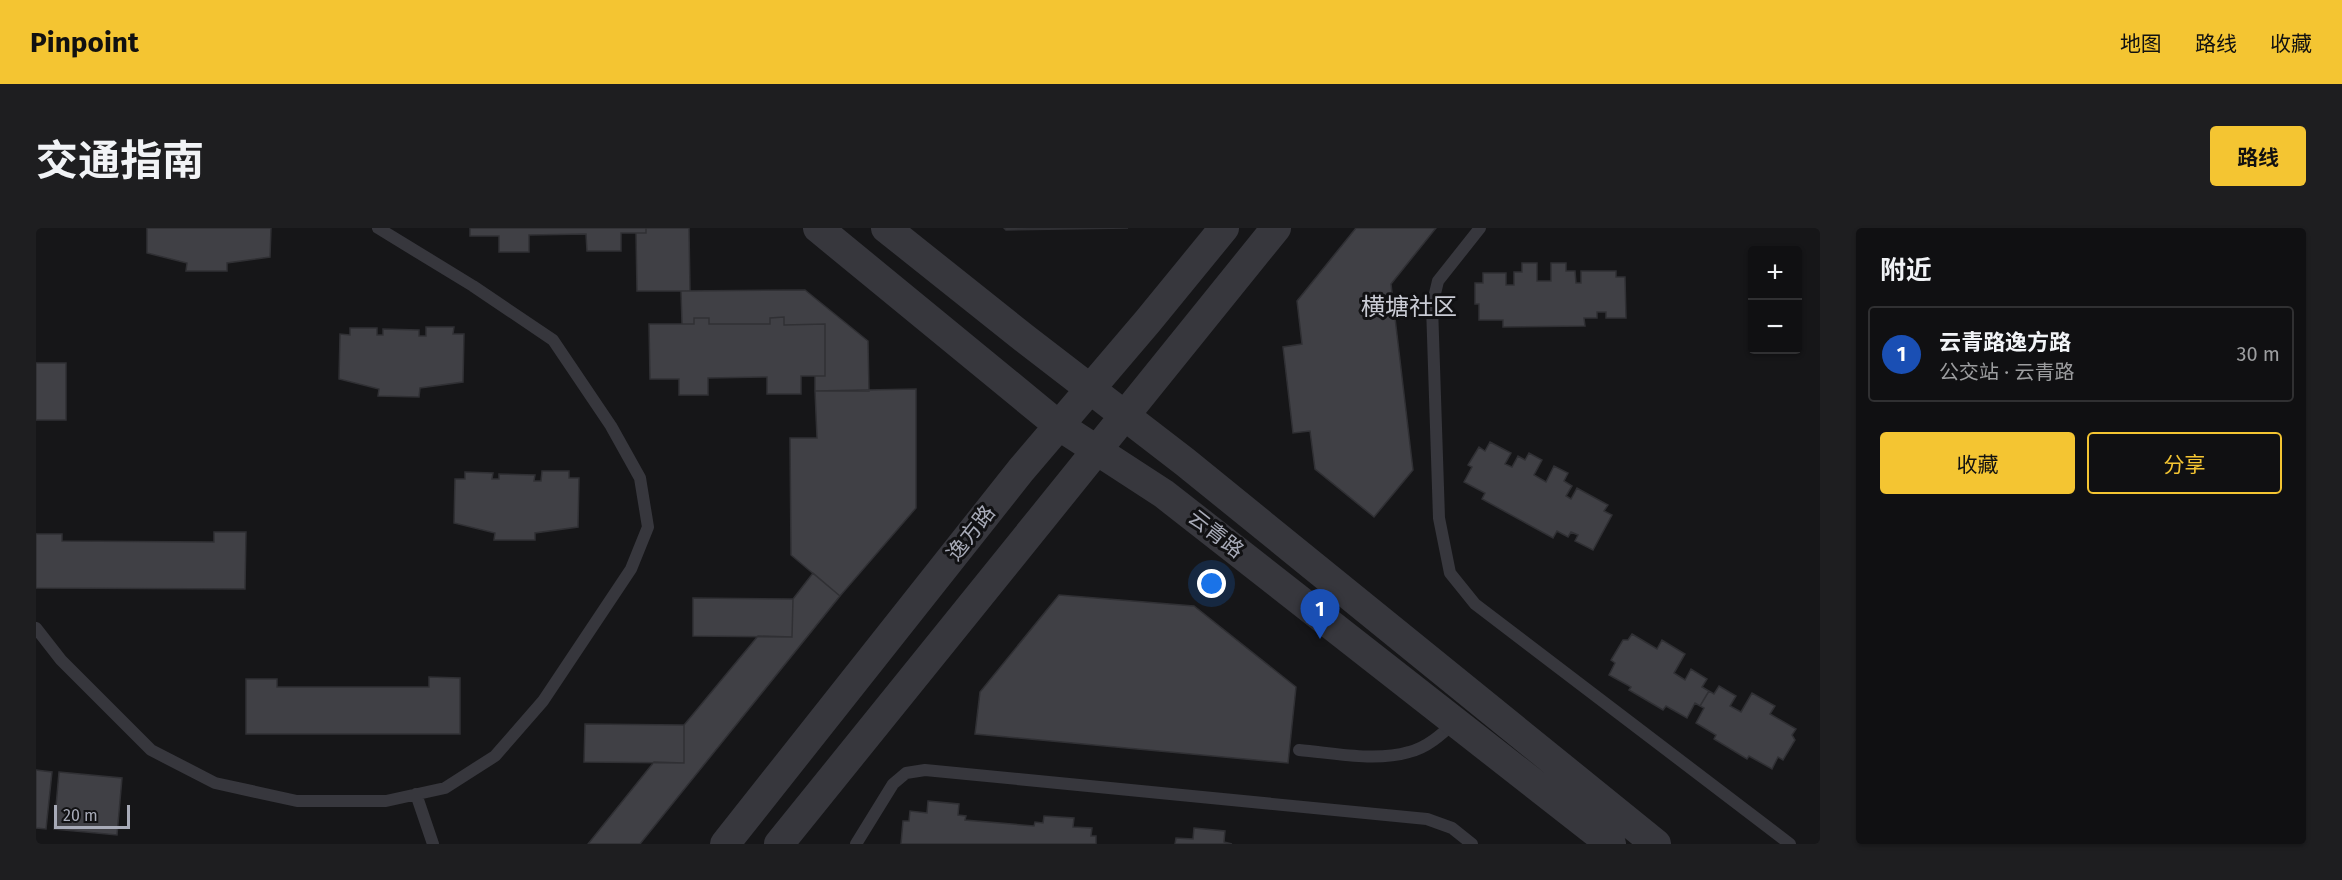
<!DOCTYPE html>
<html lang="zh">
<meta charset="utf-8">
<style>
:root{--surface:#101012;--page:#1e1e20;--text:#f1f3f6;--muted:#9c9d9f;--line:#303032;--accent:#f4c532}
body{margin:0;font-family:"Fira Sans","Noto Sans SC",sans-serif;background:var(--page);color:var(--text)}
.controls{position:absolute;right:18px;top:18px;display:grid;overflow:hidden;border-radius:6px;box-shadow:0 2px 4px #0004}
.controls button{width:54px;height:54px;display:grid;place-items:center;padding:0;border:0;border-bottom:2px solid var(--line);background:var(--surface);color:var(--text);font:30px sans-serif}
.scale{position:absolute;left:18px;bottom:15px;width:76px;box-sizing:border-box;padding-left:6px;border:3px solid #a8abb8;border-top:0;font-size:16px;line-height:21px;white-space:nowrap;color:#a8abb8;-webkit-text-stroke:4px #111113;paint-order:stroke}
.you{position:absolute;left:1176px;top:356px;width:21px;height:21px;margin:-15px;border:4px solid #fff;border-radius:50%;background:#1a73e8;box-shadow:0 0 0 9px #1a73e833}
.badge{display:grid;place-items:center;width:39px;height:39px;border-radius:50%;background:var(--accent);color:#fff;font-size:20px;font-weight:700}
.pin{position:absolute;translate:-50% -50px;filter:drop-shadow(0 2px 3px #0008)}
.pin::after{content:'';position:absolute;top:32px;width:21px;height:18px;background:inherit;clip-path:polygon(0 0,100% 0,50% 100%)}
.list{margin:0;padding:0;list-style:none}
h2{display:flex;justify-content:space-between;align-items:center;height:78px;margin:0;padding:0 24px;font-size:26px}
h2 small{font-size:20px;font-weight:400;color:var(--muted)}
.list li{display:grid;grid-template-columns:39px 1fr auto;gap:18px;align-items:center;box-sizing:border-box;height:96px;margin:0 12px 12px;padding:0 12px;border:2px solid var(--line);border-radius:6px}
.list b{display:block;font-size:22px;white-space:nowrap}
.list p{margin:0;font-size:20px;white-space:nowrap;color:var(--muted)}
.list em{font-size:20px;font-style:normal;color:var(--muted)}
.actions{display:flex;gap:12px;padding:18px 24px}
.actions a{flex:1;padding:14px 0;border:2px solid var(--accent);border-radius:6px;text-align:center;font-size:21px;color:var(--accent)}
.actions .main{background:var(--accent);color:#111}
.map{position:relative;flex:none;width:1784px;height:616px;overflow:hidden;border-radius:6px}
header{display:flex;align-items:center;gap:36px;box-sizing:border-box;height:84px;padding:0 30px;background:var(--accent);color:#111}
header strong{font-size:28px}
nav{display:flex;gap:33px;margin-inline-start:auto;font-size:21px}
.intro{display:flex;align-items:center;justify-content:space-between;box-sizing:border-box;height:144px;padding:0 36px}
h1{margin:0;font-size:42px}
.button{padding:15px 27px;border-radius:6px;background:var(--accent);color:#111;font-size:21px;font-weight:700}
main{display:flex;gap:36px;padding:0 36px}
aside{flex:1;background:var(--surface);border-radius:6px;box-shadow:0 2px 4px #0004}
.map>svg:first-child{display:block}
.building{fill:#404045;stroke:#303034;stroke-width:1.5}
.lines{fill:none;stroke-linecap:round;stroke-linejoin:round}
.service{stroke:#37373d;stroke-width:12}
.tertiary{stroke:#37373d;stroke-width:30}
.labels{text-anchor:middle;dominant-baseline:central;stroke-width:6;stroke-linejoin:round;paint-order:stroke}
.street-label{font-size:21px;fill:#a8abb8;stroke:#111113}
.quarter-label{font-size:24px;fill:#c9cbd4;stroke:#111113}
</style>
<header>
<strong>Pinpoint</strong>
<nav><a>地图</a><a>路线</a><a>收藏</a></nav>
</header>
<div class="intro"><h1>交通指南</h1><a class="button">路线</a></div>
<main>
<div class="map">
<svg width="1784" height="616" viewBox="0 0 1784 616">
<rect width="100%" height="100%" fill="#161618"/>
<path class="building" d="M 111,0 L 235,0 L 234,29 L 191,35 L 191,43 L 150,43 L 151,35 L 111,25 Z
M 434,0 L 610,0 L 610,5 L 585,5 L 585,23 L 551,23 L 550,6 L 493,7 L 493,24 L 463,24 L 463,8 L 434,8 Z
M 610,0 L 653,0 L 654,63 L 601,63 L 600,5 L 610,5 Z
M 968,0 L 1092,0 L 970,2 Z
M 1320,0 L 1400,0 L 1355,56 L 1377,242 L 1338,289 L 1279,241 L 1274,203 L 1257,205 L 1247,119 L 1266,116 L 1261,73 Z
M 1486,35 L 1501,35 L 1501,53 L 1515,53 L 1515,35 L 1530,35 L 1530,43 L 1539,43 L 1540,55 L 1545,55 L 1545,43 L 1580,43 L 1580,49 L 1589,49 L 1590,90 L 1570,90 L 1570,84 L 1561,84 L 1561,90 L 1548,90 L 1549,98 L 1467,99 L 1467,92 L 1443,92 L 1443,76 L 1439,76 L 1439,55 L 1447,55 L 1447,45 L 1470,45 L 1470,57 L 1478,57 L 1478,44 L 1486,44 Z
M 769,62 L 832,113 L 833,163 L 779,163 L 779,148 L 789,148 L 789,96 L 748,97 L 748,89 L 734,90 L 734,96 L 673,96 L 673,90 L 658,90 L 658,96 L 646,96 L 645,63 Z
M 748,89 L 748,97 L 789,96 L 789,148 L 765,148 L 765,166 L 731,166 L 731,149 L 672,150 L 672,167 L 643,167 L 643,151 L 614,151 L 613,96 L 658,96 L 658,90 L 673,90 L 673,96 L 734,96 L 734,90 Z
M 390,99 L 418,99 L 417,106 L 428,106 L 427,154 L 384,160 L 383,169 L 342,168 L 343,161 L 303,151 L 304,106 L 314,107 L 314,100 L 341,100 L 341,107 L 347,107 L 347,101 L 383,102 L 383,108 L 390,108 Z
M 0,135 L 30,135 L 30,192 L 0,192 Z
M 880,161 L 880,280 L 804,368 L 755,327 L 754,210 L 781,210 L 779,163 Z
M 1454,214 L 1475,225 L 1469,236 L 1476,239 L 1482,228 L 1489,232 L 1493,225 L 1506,232 L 1498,247 L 1510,254 L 1518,238 L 1532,245 L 1528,253 L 1536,258 L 1530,268 L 1535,271 L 1541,260 L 1572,277 L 1568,283 L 1576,287 L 1557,322 L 1539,313 L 1542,307 L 1535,304 L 1532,309 L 1521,303 L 1517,310 L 1446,271 L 1449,265 L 1428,254 L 1436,239 L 1432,237 L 1443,219 L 1449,223 Z
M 506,243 L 533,243 L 533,250 L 543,250 L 542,299 L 499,305 L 499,312 L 458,312 L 459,305 L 418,295 L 419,251 L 429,251 L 429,244 L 457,245 L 456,251 L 463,251 L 463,246 L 499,247 L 498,253 L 505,253 Z
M 178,304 L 210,304 L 209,361 L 0,360 L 0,306 L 26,306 L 26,313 L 178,314 Z
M 777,345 L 804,368 L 604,616 L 552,616 L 618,534 L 648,535 L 648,497 L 722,408 L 756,409 L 757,371 Z
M 1023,367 L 1158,378 L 1260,459 L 1252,535 L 939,506 L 944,464 Z
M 657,370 L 757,371 L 756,409 L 657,408 Z
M 1596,406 L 1621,421 L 1626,412 L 1649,426 L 1638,445 L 1649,452 L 1655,441 L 1671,451 L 1666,459 L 1673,463 L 1664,478 L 1659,475 L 1651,490 L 1630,478 L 1627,482 L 1593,462 L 1595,459 L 1573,447 L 1579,435 L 1575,432 L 1587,412 L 1592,412 Z
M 393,449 L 424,450 L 424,506 L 210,506 L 210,451 L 241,451 L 241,459 L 393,459 Z
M 1683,458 L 1700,468 L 1694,478 L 1705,484 L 1716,465 L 1739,478 L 1734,486 L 1760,501 L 1756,507 L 1759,512 L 1747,532 L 1742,529 L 1736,541 L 1713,528 L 1711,531 L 1678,511 L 1680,507 L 1660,495 L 1668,480 L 1664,478 L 1673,463 L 1678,466 Z
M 549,496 L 648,497 L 648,535 L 548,534 Z
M 0,542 L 16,544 L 10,601 L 0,600 Z
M 23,544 L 86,550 L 81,607 L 18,601 Z
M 892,573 L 923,576 L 922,587 L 930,588 L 929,592 L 998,598 L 999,594 L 1007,595 L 1008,588 L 1038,590 L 1037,599 L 1056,600 L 1055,608 L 1060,608 L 1060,616 L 865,616 L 867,593 L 873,593 L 874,583 L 891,585 Z
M 1158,600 L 1189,603 L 1188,614 L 1196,616 L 1139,616 L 1140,610 L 1157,611 Z"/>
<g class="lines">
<path class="service" d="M 1444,0 L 1402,53 L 1396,78 L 1403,290 L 1414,345 L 1439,376 L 1754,616
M 0,400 L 25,432 L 115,522 L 179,555 L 261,573 L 350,573 L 409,560 L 459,528 L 507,473 L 595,341 L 612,299 L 604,250 L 575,198 L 517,112 L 437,58 L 342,0
M 1263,522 C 1298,525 1339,534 1373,524 C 1391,520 1406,506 1419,494
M 380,566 L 397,616
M 820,616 L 857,556 L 870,545 L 889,542 L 1391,591 L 1416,600 L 1436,616"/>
<path class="tertiary" d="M 782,0 L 1022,197 L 1128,266 L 1575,616
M 850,0 L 988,110 L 1149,234 L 1620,616
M 689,616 L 985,242 L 1112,93 L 1188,0
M 743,616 L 1240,0"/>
</g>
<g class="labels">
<g class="street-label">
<text transform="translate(935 305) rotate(-52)">逸方路</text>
<text transform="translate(1180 306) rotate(38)">云青路</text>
</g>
<g class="quarter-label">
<text x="1373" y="79">横塘社区</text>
</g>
</g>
</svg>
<div class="controls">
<button>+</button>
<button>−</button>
</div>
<div class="scale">20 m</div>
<div class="you"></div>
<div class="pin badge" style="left:1284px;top:411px;background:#1a4fb4">1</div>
</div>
<aside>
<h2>附近<small></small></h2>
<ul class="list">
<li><span class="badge" style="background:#1a4fb4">1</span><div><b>云青路逸方路</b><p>公交站 · 云青路</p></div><em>30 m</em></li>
</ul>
<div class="actions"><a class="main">收藏</a><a>分享</a></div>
</aside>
</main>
